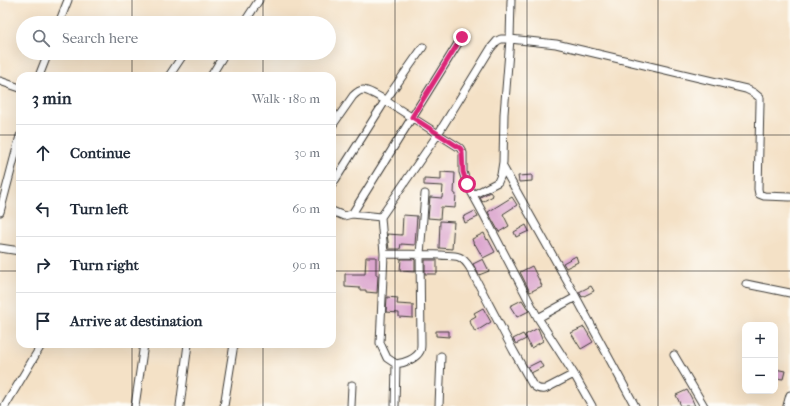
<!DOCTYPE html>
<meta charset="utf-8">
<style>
:root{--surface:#fff;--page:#f2f2f3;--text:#1f2937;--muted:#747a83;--line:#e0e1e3}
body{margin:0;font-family:"IM FELL French Canon",serif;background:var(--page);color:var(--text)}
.controls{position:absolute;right:12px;bottom:12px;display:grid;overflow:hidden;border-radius:8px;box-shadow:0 4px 16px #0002}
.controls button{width:36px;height:36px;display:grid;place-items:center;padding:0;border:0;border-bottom:1px solid var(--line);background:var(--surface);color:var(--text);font:20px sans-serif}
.stop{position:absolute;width:12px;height:12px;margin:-9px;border:3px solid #db2777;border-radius:50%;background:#fff}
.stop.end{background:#db2777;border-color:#fff;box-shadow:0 1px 4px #0008}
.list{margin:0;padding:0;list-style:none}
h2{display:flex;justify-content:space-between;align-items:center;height:52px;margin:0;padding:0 16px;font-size:17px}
h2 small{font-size:13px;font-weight:400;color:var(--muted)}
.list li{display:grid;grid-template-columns:26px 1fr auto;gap:12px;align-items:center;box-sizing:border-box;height:56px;padding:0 16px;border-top:1px solid var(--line)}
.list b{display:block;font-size:15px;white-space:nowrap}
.list em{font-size:13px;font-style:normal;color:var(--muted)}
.icon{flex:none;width:22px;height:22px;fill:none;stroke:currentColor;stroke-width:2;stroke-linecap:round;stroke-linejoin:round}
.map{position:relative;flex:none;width:790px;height:406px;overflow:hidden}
.search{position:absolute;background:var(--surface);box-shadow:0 4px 16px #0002;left:16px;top:16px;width:320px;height:44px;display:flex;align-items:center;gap:10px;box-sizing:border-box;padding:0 14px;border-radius:22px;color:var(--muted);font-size:15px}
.panel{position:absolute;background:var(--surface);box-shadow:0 4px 16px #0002;left:16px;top:72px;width:320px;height:276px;border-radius:12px}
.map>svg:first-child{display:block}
.building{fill:#dca6ce}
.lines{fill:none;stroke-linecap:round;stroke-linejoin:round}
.minor-casing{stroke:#3c3a36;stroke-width:9}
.minor{stroke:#fff;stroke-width:7}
.route{stroke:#db2777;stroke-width:5}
.grid{fill:none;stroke:#1c1c1c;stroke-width:1;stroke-opacity:0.55}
</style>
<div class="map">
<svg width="790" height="406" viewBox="0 0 790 406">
<rect width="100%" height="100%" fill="#fdfcf7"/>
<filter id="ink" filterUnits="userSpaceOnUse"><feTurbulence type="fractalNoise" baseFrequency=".025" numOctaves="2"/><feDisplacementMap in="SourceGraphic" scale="8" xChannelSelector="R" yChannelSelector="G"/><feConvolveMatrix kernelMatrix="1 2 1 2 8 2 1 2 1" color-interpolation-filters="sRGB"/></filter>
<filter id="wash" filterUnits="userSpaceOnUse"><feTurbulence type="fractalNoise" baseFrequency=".012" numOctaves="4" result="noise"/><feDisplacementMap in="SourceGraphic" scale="16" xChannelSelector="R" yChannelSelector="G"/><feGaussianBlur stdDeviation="0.9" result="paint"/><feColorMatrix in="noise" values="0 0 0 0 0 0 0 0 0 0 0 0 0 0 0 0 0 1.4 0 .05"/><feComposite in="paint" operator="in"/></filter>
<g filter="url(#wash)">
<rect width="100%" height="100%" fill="#f4e1c6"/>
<g id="blocks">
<path class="building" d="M 441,172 L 455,173 L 454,194 L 456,194 L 455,208 L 441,207 L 440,219 L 428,218 L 430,197 L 442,198 L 443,186 L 424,185 L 424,179 L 441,180 Z
M 532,175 L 532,181 L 519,182 L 518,176 Z
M 490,192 L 493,196 L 482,202 L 480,197 Z
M 512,197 L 517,205 L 503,214 L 509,226 L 499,232 L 488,212 Z
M 475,211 L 478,217 L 465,223 L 463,217 Z
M 403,215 L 417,216 L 415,245 L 401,244 L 400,249 L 389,249 L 387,234 L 402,235 Z
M 440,221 L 454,222 L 452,249 L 439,248 Z
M 526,225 L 529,231 L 516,237 L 514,232 Z
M 484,233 L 487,240 L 488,239 L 495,252 L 483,258 L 475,244 L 474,245 L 472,239 Z
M 576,256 L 578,262 L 566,268 L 563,263 Z
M 366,257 L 376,257 L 376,275 L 378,275 L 377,293 L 366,292 L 366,290 L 360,290 L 360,288 L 345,287 L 345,274 L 365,274 Z
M 401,259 L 414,259 L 415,260 L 415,272 L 400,271 Z
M 483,259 L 489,271 L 479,275 L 473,264 Z
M 425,260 L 437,260 L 437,274 L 425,274 Z
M 532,266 L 542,286 L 530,292 L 520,272 Z
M 591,286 L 594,291 L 582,297 L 579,292 Z
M 387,297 L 398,298 L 397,304 L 413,305 L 413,318 L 399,317 L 399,313 L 386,312 Z
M 522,300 L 529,311 L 517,317 L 510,306 Z
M 483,308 L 491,322 L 475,332 L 469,320 L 476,316 L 474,313 Z
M 584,327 L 593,342 L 581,349 L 571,333 Z
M 538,328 L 543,341 L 531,348 L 525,335 Z
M 436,331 L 449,331 L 449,337 L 436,336 Z
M 523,334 L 526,339 L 516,344 L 513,339 Z
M 540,361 L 543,367 L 531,373 L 528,367 Z
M 775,369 L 785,371 L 783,379 L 775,378 Z
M 687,390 L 691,397 L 695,406 L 681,406 L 676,395 Z"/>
</g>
</g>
<g filter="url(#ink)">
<use href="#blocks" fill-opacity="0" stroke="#3c3a36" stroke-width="1"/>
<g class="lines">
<g class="minor-casing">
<path id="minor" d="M 59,23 L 68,0
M 244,23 L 259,0
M 39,76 L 48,53
M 169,76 L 183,55
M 211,76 L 225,53
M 0,81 L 20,88
M 332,126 L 353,96 C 356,93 359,90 363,90 C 372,91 386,101 394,106 C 416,120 438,134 460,148 L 463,153 L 463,172 L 467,184 L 484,215 L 538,318 L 574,374 L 592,406
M 503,167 L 576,297 L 635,406
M 332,185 L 385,101 L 423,47
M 473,195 L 498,182 L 501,175 L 503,162 L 504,114 L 510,39 L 511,0
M 332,211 L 344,216 L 352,214 L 381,217 L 384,254 L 380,343 L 387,358 L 396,364 C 404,363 416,359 420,351 C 421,349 421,346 421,344 L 420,254 L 425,194
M 0,212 L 20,136
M 352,214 L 462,37
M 381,217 L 438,134 L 491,48 L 497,41 L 501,39 L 510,39 L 556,44 L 746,89 L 754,93 L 760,98 L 760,103 L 758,189 L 759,194 L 764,196 L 790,197
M 0,248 L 20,251
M 384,254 C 403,254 421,254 440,255 C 446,256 453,255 459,257 C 464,259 467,263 470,268 L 513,350 L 532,384 C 536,388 539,390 545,389 L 574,374
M 746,284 L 790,293
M 538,318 L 576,297
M 674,355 L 704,406
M 5,406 L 42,344
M 135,406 L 144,344
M 180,406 L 188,344
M 224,406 L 234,344
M 351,406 L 352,385
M 395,406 L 396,364
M 439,406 L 441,356
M 787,406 L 790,395"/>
</g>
<use href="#minor" class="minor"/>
</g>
</g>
<g class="lines" filter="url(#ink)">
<path class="route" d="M 462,37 L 412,117 L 460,148 L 462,151 L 463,172 L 467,184"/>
</g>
<path class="grid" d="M 132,0 L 132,23M 263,0 L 263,23M 395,0 L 395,406M 527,0 L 527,406M 658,0 L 658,406M 132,53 L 132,76M 263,53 L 263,76M 0,135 L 20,135M 332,135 L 790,135M 0,271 L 20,271M 332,271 L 790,271M 132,344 L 132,406M 263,344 L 263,406"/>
</svg>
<div class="controls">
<button>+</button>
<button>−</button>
</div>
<div class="stop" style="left:467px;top:184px"></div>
<div class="stop end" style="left:462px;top:37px"></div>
<div class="search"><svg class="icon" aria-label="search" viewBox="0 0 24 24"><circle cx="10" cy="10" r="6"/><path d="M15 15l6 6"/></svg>Search here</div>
<section class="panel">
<h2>3 min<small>Walk · 180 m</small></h2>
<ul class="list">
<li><svg class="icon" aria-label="ahead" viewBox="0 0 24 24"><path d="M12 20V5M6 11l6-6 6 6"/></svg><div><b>Continue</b></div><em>30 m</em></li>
<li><svg class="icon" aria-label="left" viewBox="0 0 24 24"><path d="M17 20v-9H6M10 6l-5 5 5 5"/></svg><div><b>Turn left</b></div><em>60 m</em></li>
<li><svg class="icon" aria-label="right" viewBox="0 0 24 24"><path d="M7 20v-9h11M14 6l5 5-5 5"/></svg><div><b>Turn right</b></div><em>90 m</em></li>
<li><svg class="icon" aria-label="arrive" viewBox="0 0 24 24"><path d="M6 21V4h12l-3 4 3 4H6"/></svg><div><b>Arrive at destination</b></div></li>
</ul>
</section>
</div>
